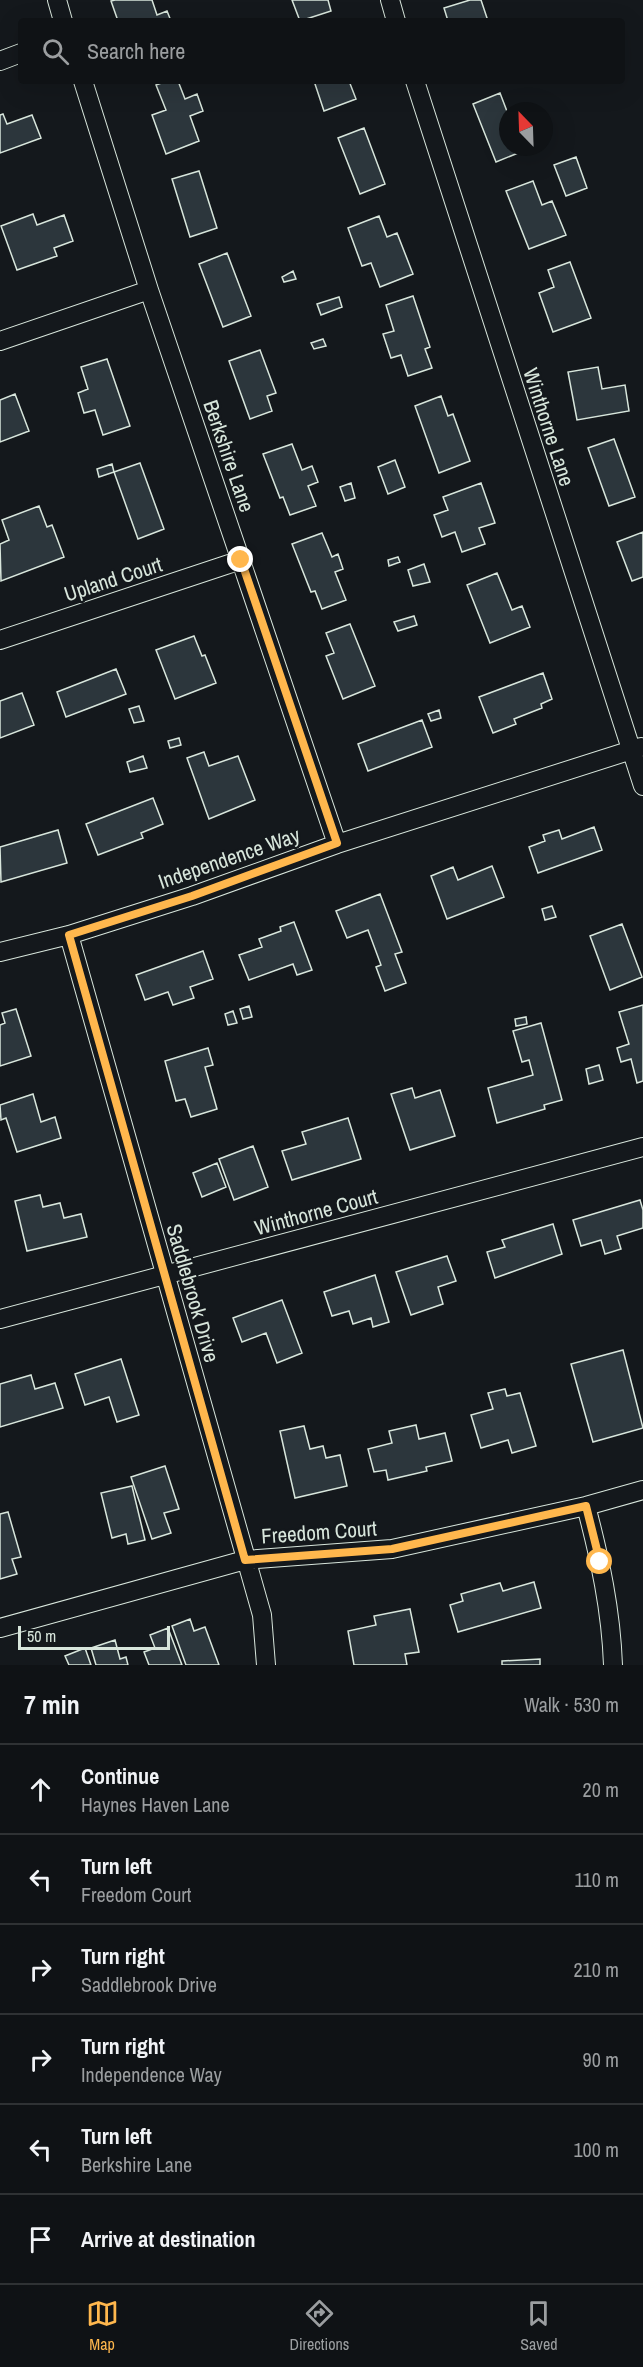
<!DOCTYPE html>
<meta charset="utf-8">
<style>
:root{--surface:#0f1215;--page:#1d2022;--text:#f1f3f6;--muted:#9b9ea0;--line:#2f3234;--accent:#ffb74d}
body{margin:0;font-family:"Archivo Narrow",sans-serif;background:var(--page);color:var(--text)}
.compass{position:absolute;left:499px;top:102px;width:54px;height:54px;border-radius:50%;background:var(--surface);box-shadow:0 6px 24px #0002;rotate:337deg}
.scale{position:absolute;left:18px;bottom:15px;width:152px;box-sizing:border-box;padding-left:6px;border:3px solid #d8e6dc;border-top:0;font-size:16px;line-height:21px;white-space:nowrap;color:#d8e6dc;-webkit-text-stroke:4px #14181c;paint-order:stroke}
.stop{position:absolute;width:18px;height:18px;margin:-14px;border:4px solid #ffb74d;border-radius:50%;background:#fff}
.stop.end{background:#ffb74d;border-color:#fff;box-shadow:0 2px 6px #0008}
.list{margin:0;padding:0;list-style:none}
h2{display:flex;justify-content:space-between;align-items:center;height:78px;margin:0;padding:0 24px;font-size:26px}
h2 small{font-size:20px;font-weight:400;color:var(--muted)}
.list li{display:grid;grid-template-columns:39px 1fr auto;gap:18px;align-items:center;box-sizing:border-box;height:90px;padding:0 24px;border-top:2px solid var(--line)}
.list b{display:block;font-size:22px;white-space:nowrap}
.list p{margin:0;font-size:20px;white-space:nowrap;color:var(--muted)}
.list em{font-size:20px;font-style:normal;color:var(--muted)}
.icon{flex:none;width:33px;height:33px;fill:none;stroke:currentColor;stroke-width:2;stroke-linecap:round;stroke-linejoin:round}
.map{position:relative;flex:none;width:643px;height:1665px;overflow:hidden}
.search{position:absolute;background:var(--surface);box-shadow:0 6px 24px #0002;left:18px;right:18px;top:18px;height:66px;display:flex;align-items:center;gap:15px;box-sizing:border-box;padding:0 21px;border-radius:6px;color:var(--muted);font-size:22px}
.sheet{height:618px;background:var(--surface)}
nav{display:flex;justify-content:space-around;align-items:center;box-sizing:border-box;height:84px;border-top:2px solid var(--line);background:var(--surface);font-size:16px;color:var(--muted)}
nav a{display:grid;justify-items:center;gap:3px}
nav .on{color:var(--accent)}
.map>svg:first-child{display:block}
.building{fill:#2c363c;stroke:#d8e6dc;stroke-width:1.5}
.lines{fill:none;stroke-linecap:round;stroke-linejoin:round}
.minor-casing{stroke:#d8e6dc;stroke-width:20}
.minor{stroke:#14181c;stroke-width:18}
.route{stroke:#ffb74d;stroke-width:8}
.labels{text-anchor:middle;dominant-baseline:central;stroke-width:4.5;stroke-linejoin:round;paint-order:stroke}
.street-label{font-size:21px;fill:#d8e6dc;stroke:#14181c}
</style>
<div class="map">
<svg width="643" height="1665" viewBox="0 0 643 1665">
<rect width="100%" height="100%" fill="#14181c"/>
<path class="building" d="M 115,0 L 152,0 L 157,15 L 167,11 L 171,21 L 118,21 L 111,1 Z
M 292,0 L 328,0 L 331,11 L 300,21 Z
M 470,0 L 481,0 L 488,21 L 448,21 L 444,8 Z
M 167,81 L 178,81 L 185,99 L 197,94 L 203,111 L 190,116 L 199,141 L 166,154 L 152,115 L 166,110 L 156,85 Z
M 314,81 L 349,81 L 356,99 L 324,111 Z
M 500,93 L 508,114 L 508,147 L 521,147 L 523,151 L 496,162 L 473,104 Z
M 3,114 L 7,124 L 32,115 L 41,138 L 0,153 L 0,115 Z
M 364,128 L 385,184 L 360,194 L 338,138 Z
M 576,157 L 587,188 L 566,196 L 554,165 Z
M 199,171 L 217,228 L 190,237 L 172,179 Z
M 533,181 L 542,205 L 552,201 L 566,235 L 529,249 L 506,191 Z
M 33,214 L 37,225 L 64,215 L 73,241 L 54,248 L 57,256 L 17,270 L 1,226 Z
M 379,216 L 387,237 L 397,233 L 413,274 L 380,287 L 371,263 L 362,266 L 348,228 Z
M 227,253 L 251,316 L 223,327 L 199,264 Z
M 570,262 L 591,318 L 553,332 L 539,293 L 554,287 L 548,270 Z
M 293,271 L 296,279 L 284,282 L 282,277 Z
M 413,296 L 430,347 L 425,349 L 432,368 L 408,376 L 401,355 L 391,358 L 383,334 L 394,331 L 386,305 Z
M 339,297 L 342,307 L 321,315 L 317,304 Z
M 323,339 L 326,346 L 314,349 L 311,343 Z
M 260,350 L 276,393 L 267,396 L 272,411 L 250,419 L 229,361 Z
M 107,359 L 130,426 L 103,435 L 95,410 L 84,413 L 78,393 L 88,389 L 81,367 Z
M 598,367 L 602,389 L 625,385 L 629,411 L 577,420 L 568,372 Z
M 15,394 L 29,431 L 0,442 L 0,400 Z
M 441,396 L 448,416 L 453,414 L 470,461 L 439,473 L 415,406 Z
M 614,439 L 635,497 L 609,506 L 588,448 Z
M 292,444 L 302,470 L 312,466 L 318,482 L 308,486 L 316,506 L 290,515 L 283,497 L 280,498 L 263,454 Z
M 395,460 L 405,487 L 388,494 L 378,467 Z
M 140,463 L 164,529 L 138,539 L 114,472 Z
M 112,464 L 114,472 L 99,477 L 97,469 Z
M 351,483 L 355,498 L 345,501 L 340,487 Z
M 481,483 L 495,523 L 479,528 L 485,544 L 462,552 L 455,532 L 442,537 L 434,515 L 448,510 L 443,497 Z
M 39,506 L 47,527 L 52,525 L 64,557 L 1,581 L 0,544 L 9,540 L 2,520 Z
M 643,532 L 643,577 L 632,581 L 617,542 Z
M 322,533 L 332,557 L 338,554 L 343,569 L 335,572 L 346,600 L 322,609 L 315,591 L 311,592 L 292,544 Z
M 398,557 L 400,562 L 389,566 L 388,560 Z
M 424,564 L 430,582 L 413,586 L 408,570 Z
M 497,573 L 512,610 L 522,606 L 530,627 L 490,643 L 467,585 Z
M 414,616 L 417,625 L 398,631 L 394,622 Z
M 350,624 L 375,686 L 343,699 L 326,656 L 334,653 L 326,633 Z
M 194,636 L 202,656 L 205,655 L 216,683 L 175,699 L 156,650 Z
M 116,669 L 126,694 L 66,717 L 57,692 Z
M 543,673 L 552,699 L 541,704 L 542,708 L 514,719 L 516,724 L 493,733 L 479,697 Z
M 22,693 L 34,725 L 0,738 L 0,701 Z
M 139,706 L 144,721 L 134,723 L 129,709 Z
M 439,710 L 441,718 L 431,721 L 428,714 Z
M 422,720 L 432,747 L 368,771 L 358,744 Z
M 179,738 L 181,745 L 170,748 L 168,741 Z
M 204,752 L 209,766 L 238,756 L 255,800 L 209,819 L 187,758 Z
M 143,756 L 147,768 L 130,772 L 127,762 Z
M 153,798 L 163,824 L 141,833 L 143,838 L 98,855 L 86,824 Z
M 594,827 L 602,850 L 538,873 L 529,847 L 545,841 L 543,835 L 559,830 L 562,839 Z
M 58,830 L 67,863 L 1,882 L 0,847 Z
M 492,866 L 504,897 L 447,919 L 431,876 L 453,867 L 458,880 Z
M 380,894 L 402,952 L 395,954 L 406,983 L 385,991 L 376,967 L 381,965 L 368,930 L 347,938 L 336,911 Z
M 552,906 L 556,917 L 545,920 L 542,909 Z
M 294,922 L 312,970 L 297,975 L 293,964 L 249,980 L 239,955 L 262,947 L 259,939 L 281,931 L 280,927 Z
M 622,924 L 642,977 L 610,990 L 590,936 Z
M 203,951 L 213,979 L 190,987 L 194,998 L 173,1005 L 168,992 L 145,1000 L 136,975 Z
M 643,1005 L 643,1081 L 637,1083 L 631,1059 L 621,1062 L 617,1048 L 629,1044 L 619,1012 Z
M 249,1006 L 252,1017 L 243,1019 L 240,1009 Z
M 16,1009 L 31,1056 L 0,1066 L 0,1025 L 5,1023 L 2,1013 Z
M 233,1011 L 237,1023 L 228,1025 L 225,1014 Z
M 526,1017 L 527,1024 L 516,1026 L 515,1019 Z
M 541,1023 L 562,1100 L 544,1105 L 545,1109 L 497,1123 L 488,1088 L 533,1075 L 529,1060 L 522,1062 L 513,1031 Z
M 208,1048 L 213,1065 L 205,1067 L 217,1109 L 191,1117 L 185,1099 L 176,1101 L 165,1061 Z
M 599,1065 L 603,1080 L 589,1084 L 586,1069 Z
M 412,1088 L 415,1098 L 440,1090 L 455,1136 L 410,1150 L 391,1094 Z
M 33,1094 L 41,1122 L 55,1117 L 61,1138 L 17,1152 L 6,1118 L 1,1120 L 0,1105 Z
M 348,1118 L 361,1159 L 292,1180 L 282,1151 L 306,1144 L 302,1132 Z
M 253,1146 L 268,1187 L 234,1200 L 219,1159 Z
M 217,1163 L 226,1187 L 202,1197 L 193,1173 Z
M 40,1195 L 43,1207 L 60,1203 L 64,1218 L 81,1214 L 87,1237 L 27,1251 L 15,1201 Z
M 640,1200 L 643,1210 L 643,1228 L 617,1236 L 621,1249 L 605,1254 L 601,1240 L 581,1246 L 573,1220 Z
M 553,1224 L 562,1254 L 495,1278 L 487,1252 L 505,1247 L 502,1240 Z
M 447,1256 L 456,1281 L 438,1287 L 443,1304 L 411,1315 L 396,1272 Z
M 375,1275 L 389,1322 L 373,1327 L 371,1318 L 353,1324 L 349,1311 L 332,1316 L 324,1292 Z
M 282,1300 L 302,1353 L 277,1363 L 266,1333 L 242,1342 L 233,1318 Z
M 623,1350 L 643,1428 L 593,1442 L 571,1364 Z
M 121,1359 L 139,1415 L 117,1422 L 109,1397 L 85,1405 L 75,1374 Z
M 31,1375 L 35,1389 L 55,1383 L 63,1408 L 0,1427 L 0,1384 Z
M 505,1389 L 507,1396 L 520,1393 L 536,1446 L 512,1453 L 508,1440 L 481,1448 L 471,1415 L 493,1409 L 488,1393 Z
M 416,1425 L 419,1439 L 445,1433 L 452,1461 L 426,1467 L 427,1471 L 388,1480 L 386,1470 L 374,1472 L 368,1449 L 392,1443 L 389,1431 Z
M 304,1426 L 310,1449 L 323,1446 L 326,1458 L 340,1455 L 347,1486 L 295,1498 L 280,1431 Z
M 165,1466 L 179,1509 L 164,1513 L 171,1533 L 152,1539 L 131,1477 Z
M 132,1486 L 145,1540 L 128,1544 L 126,1534 L 112,1538 L 101,1493 Z
M 8,1512 L 21,1557 L 12,1559 L 17,1574 L 0,1579 L 0,1514 Z
M 534,1582 L 541,1608 L 458,1632 L 450,1605 L 463,1601 L 461,1594 L 500,1583 L 503,1591 Z
M 410,1609 L 419,1652 L 405,1654 L 407,1665 L 354,1665 L 348,1631 L 376,1625 L 374,1616 Z
M 190,1619 L 194,1631 L 205,1627 L 219,1665 L 186,1665 L 172,1626 Z
M 168,1628 L 182,1665 L 149,1665 L 144,1652 L 155,1648 L 150,1635 Z
M 115,1640 L 120,1659 L 126,1657 L 128,1665 L 96,1665 L 91,1648 Z
M 85,1648 L 91,1665 L 69,1665 L 65,1656 Z
M 540,1659 L 540,1665 L 502,1665 L 502,1661 Z"/>
<g class="lines">
<g class="minor-casing">
<path id="minor" d="M 57,0 L 63,21
M 390,0 L 396,21
M 0,61 L 21,53
M 83,81 L 149,290 L 337,844
M 415,81 L 643,786
M 0,341 L 149,290
M 0,640 L 241,560
M 69,935 L 262,1615 L 266,1665
M 0,952 L 69,935 L 192,896 L 337,844 L 641,747
M 0,1319 L 643,1147
M 586,1506 C 600,1559 611,1610 613,1665
M 0,1628 L 245,1560 L 392,1549 L 586,1506 L 643,1490"/>
</g>
<use href="#minor" class="minor"/>
</g>
<g class="lines">
<path class="route" d="M 241,560 L 337,843 L 192,896 L 69,935 L 245,1560 L 392,1549 L 586,1506 L 600,1562"/>
</g>
<g class="labels">
<g class="street-label">
<text transform="translate(549 427) rotate(72)">Winthorne Lane</text>
<text transform="translate(229 456) rotate(71)">Berkshire Lane</text>
<text transform="translate(113 579) rotate(-18)">Upland Court</text>
<text transform="translate(229 858) rotate(-19)">Independence Way</text>
<text transform="translate(316 1212) rotate(-15)">Winthorne Court</text>
<text transform="translate(193 1293) rotate(74)">Saddlebrook Drive</text>
<text transform="translate(319 1532) rotate(-4)">Freedom Court</text>
</g>
</g>
</svg>
<svg class="compass" viewBox="-18 -18 36 36"><path d="M0-13l5 13h-10z" fill="#e53935"/><path d="M0 13l5-13h-10z" fill="#9b9ea0"/></svg>
<div class="scale">50 m</div>
<div class="stop" style="left:600px;top:1562px"></div>
<div class="stop end" style="left:241px;top:560px"></div>
<div class="search"><svg class="icon" aria-label="search" viewBox="0 0 24 24"><circle cx="10" cy="10" r="6"/><path d="M15 15l6 6"/></svg>Search here</div>
</div>
<section class="sheet">
<h2>7 min<small>Walk · 530 m</small></h2>
<ul class="list">
<li><svg class="icon" aria-label="ahead" viewBox="0 0 24 24"><path d="M12 20V5M6 11l6-6 6 6"/></svg><div><b>Continue</b><p>Haynes Haven Lane</p></div><em>20 m</em></li>
<li><svg class="icon" aria-label="left" viewBox="0 0 24 24"><path d="M17 20v-9H6M10 6l-5 5 5 5"/></svg><div><b>Turn left</b><p>Freedom Court</p></div><em>110 m</em></li>
<li><svg class="icon" aria-label="right" viewBox="0 0 24 24"><path d="M7 20v-9h11M14 6l5 5-5 5"/></svg><div><b>Turn right</b><p>Saddlebrook Drive</p></div><em>210 m</em></li>
<li><svg class="icon" aria-label="right" viewBox="0 0 24 24"><path d="M7 20v-9h11M14 6l5 5-5 5"/></svg><div><b>Turn right</b><p>Independence Way</p></div><em>90 m</em></li>
<li><svg class="icon" aria-label="left" viewBox="0 0 24 24"><path d="M17 20v-9H6M10 6l-5 5 5 5"/></svg><div><b>Turn left</b><p>Berkshire Lane</p></div><em>100 m</em></li>
<li><svg class="icon" aria-label="arrive" viewBox="0 0 24 24"><path d="M6 21V4h12l-3 4 3 4H6"/></svg><div><b>Arrive at destination</b></div></li>
</ul>
</section>
<nav>
<a class="on"><svg class="icon" aria-label="map" viewBox="0 0 24 24"><path d="M3 6l6-2 6 2 6-2v14l-6 2-6-2-6 2zM9 4v14M15 6v14"/></svg>Map</a>
<a><svg class="icon" aria-label="directions" viewBox="0 0 24 24"><path d="M12 3l9 9-9 9-9-9zM9 14v-3h6M13 9l2 2-2 2"/></svg>Directions</a>
<a><svg class="icon" aria-label="saved" viewBox="0 0 24 24"><path d="M7 4h10v16l-5-4-5 4z"/></svg>Saved</a>
</nav>
